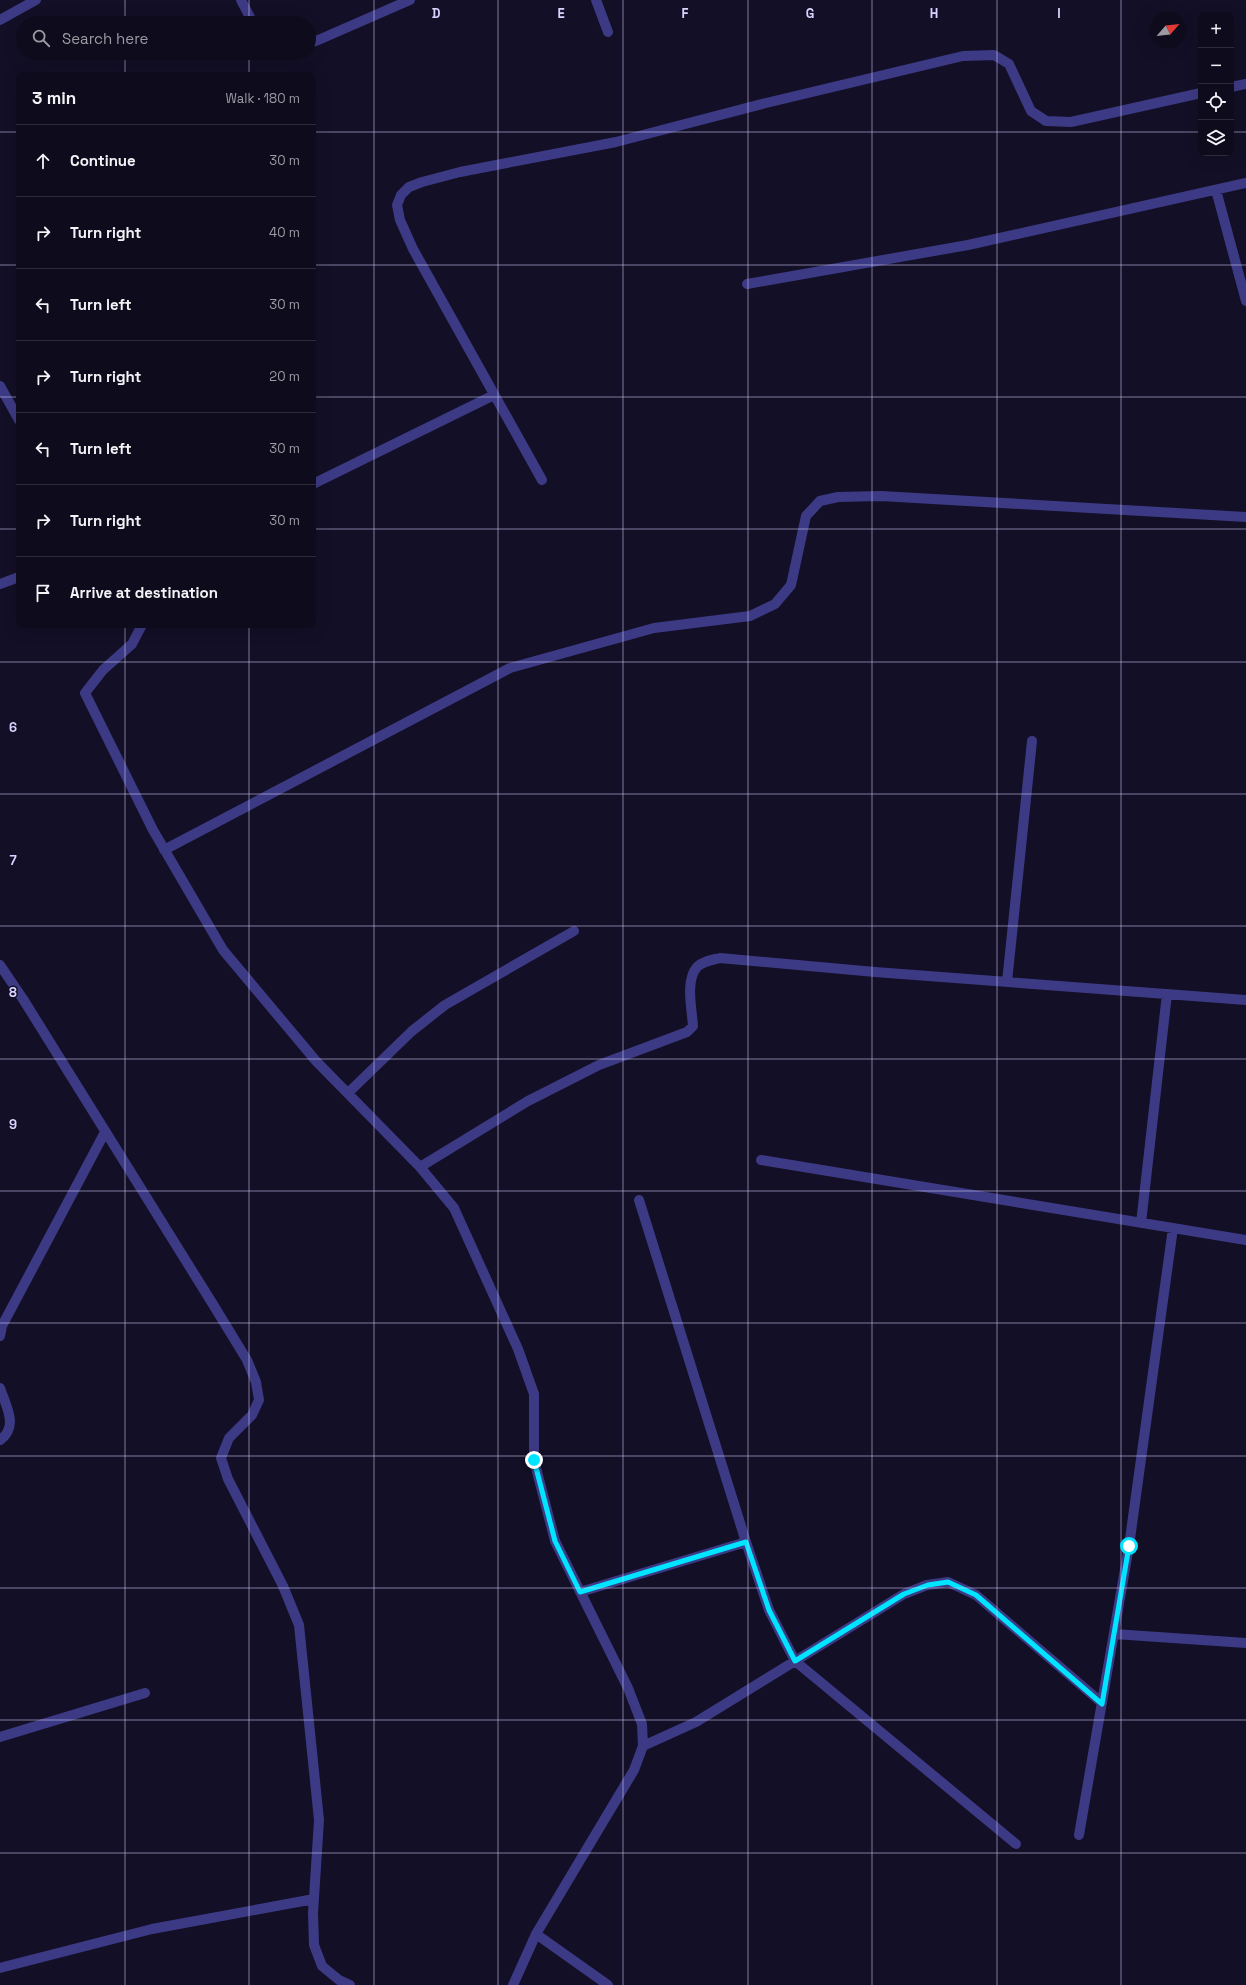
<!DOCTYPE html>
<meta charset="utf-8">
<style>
:root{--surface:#0e0b1c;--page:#1c1929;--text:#f1f3f6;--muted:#9b9ba3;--line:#2e2b3b}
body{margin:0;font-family:"Space Grotesk",sans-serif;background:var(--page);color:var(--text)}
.controls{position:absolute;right:12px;top:12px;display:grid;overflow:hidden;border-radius:8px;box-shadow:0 4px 16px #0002}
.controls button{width:36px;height:36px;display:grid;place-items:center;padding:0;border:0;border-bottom:1px solid var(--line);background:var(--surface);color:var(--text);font:20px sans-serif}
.compass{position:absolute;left:1150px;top:12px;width:36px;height:36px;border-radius:50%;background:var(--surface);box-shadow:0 4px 16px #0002;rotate:62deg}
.stop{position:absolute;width:12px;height:12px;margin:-9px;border:3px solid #00e5ff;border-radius:50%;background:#fff}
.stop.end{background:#00e5ff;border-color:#fff;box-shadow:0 1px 4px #0008}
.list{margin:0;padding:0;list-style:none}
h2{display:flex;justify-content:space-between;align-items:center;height:52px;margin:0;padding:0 16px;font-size:17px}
h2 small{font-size:13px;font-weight:400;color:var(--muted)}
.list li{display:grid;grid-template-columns:26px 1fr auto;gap:12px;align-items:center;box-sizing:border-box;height:72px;padding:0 16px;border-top:1px solid var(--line)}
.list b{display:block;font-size:15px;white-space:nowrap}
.list em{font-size:13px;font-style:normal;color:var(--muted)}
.icon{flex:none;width:22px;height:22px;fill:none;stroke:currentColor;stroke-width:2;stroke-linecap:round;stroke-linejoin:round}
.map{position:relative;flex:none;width:1246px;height:1985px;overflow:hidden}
.search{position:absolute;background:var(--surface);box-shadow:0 4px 16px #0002;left:16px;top:16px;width:300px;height:44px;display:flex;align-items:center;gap:10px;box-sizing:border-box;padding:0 14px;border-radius:22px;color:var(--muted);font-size:15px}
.panel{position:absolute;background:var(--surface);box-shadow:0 4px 16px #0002;left:16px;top:72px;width:300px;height:556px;border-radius:8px}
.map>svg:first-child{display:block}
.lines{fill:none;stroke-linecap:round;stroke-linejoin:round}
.street{stroke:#3d3a85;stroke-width:10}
.route{stroke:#00e5ff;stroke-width:5}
.grid{fill:none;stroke:#d9d4ff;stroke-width:1;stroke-opacity:0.55}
.grid-label{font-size:13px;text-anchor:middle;font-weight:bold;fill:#d9d4ff;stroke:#130f26;stroke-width:3;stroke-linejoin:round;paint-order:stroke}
</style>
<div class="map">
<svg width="1246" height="1985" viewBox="0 0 1246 1985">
<rect width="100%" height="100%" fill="#130f26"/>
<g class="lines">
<path class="street" d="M 241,0 L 253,23
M 596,0 L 608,32
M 0,20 L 36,0
M 309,42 L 316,41 L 410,0
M 1231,87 L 1246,84
M 1216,190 L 1246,301
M 747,284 L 968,245 L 1246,183
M 0,386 L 19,420
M 542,480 L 413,249 L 400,220 L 397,205 L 401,195 L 409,187 L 422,182 L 460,172 L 616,142 L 766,103 L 963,56 L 994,55 L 1009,64 L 1031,111 L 1046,121 L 1071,122 L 1201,93
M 313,484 L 494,395
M 0,584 L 19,577
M 142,625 L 132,644 L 103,670 L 85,693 L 153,830 L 223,950 L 316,1061 L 420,1167 L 454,1208 L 518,1349 L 534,1394 L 534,1460 L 555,1541 L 628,1688 L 642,1724 L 643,1746 L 634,1770 L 536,1934 L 513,1985
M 164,850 L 510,668 L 654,628 L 750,616 L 775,604 L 791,585 L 806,516 L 820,501 L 838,497 L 881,496 L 1246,517
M 0,965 L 23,999 L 214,1306 L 247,1360 L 256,1382 L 259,1400 L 252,1415 L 229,1438 L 221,1458 L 228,1479 L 283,1586 L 299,1625 L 319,1820 L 313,1913 L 314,1945 L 322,1966 L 339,1980 L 350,1985
M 1007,982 L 1032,741
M 348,1093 L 412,1031 L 445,1005 L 574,931
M 761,1160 L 1246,1240
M 420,1167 L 528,1101 L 599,1065 L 687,1032 L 693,1026 C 692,1009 685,981 697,967 C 703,961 712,960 720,958 L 875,972 L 1246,1000
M 1141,1223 L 1167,994
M 0,1336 L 2,1326 L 105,1132
M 0,1388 C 6,1406 19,1427 0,1440
M 746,1542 L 769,1610 L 795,1661 L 1016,1844
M 580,1592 L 746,1542 L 639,1200
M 1114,1634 L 1246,1643
M 0,1737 L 145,1693
M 643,1746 L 696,1722 L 904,1594 L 927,1585 L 948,1582 L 976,1595 L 1102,1703
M 1079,1835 L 1129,1546 L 1173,1228
M 536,1934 L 608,1985
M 0,1968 L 152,1929 L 314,1899"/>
</g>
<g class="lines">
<path class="route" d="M 534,1460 L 555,1541 L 580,1592 L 746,1542 L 769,1610 L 795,1661 L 904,1594 L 928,1585 L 948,1582 L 976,1595 L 1102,1704 L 1129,1546"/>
</g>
<path class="grid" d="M 125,0 L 125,23M 249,0 L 249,23M 374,0 L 374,1985M 498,0 L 498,1985M 623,0 L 623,1985M 748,0 L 748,1985M 872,0 L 872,1985M 997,0 L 997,1985M 1121,0 L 1121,1985M 125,53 L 125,75M 249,53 L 249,75M 0,132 L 19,132M 313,132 L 1201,132M 1231,132 L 1246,132M 0,265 L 19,265M 313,265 L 1246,265M 0,397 L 19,397M 313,397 L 1246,397M 0,529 L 19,529M 313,529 L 1246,529M 125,625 L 125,1985M 249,625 L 249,1985M 0,662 L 1246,662M 0,794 L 1246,794M 0,926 L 1246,926M 0,1059 L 1246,1059M 0,1191 L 1246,1191M 0,1323 L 1246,1323M 0,1456 L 1246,1456M 0,1588 L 1246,1588M 0,1720 L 1246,1720M 0,1853 L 1246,1853"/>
<g class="grid-label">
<text x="436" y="18">D</text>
<text x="561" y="18">E</text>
<text x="685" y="18">F</text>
<text x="810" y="18">G</text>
<text x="934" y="18">H</text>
<text x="1059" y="18">I</text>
<text x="13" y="732">6</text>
<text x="13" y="865">7</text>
<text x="13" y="997">8</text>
<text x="13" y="1129">9</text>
</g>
</svg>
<div class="controls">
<button>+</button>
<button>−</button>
<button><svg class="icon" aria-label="locate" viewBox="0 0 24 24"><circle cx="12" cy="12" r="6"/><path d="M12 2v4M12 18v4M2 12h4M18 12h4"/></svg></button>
<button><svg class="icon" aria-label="layers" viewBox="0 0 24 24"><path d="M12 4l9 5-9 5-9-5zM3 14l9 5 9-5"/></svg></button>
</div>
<svg class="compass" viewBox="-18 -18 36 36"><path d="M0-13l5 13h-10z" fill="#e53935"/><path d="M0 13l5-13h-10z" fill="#9b9ba3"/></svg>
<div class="stop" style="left:1129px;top:1546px"></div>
<div class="stop end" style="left:534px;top:1460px"></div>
<div class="search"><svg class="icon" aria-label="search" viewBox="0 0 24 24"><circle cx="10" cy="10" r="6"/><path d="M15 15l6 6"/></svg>Search here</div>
<section class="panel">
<h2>3 min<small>Walk · 180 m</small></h2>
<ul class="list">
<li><svg class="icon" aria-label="ahead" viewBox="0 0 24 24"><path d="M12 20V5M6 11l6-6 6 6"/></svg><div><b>Continue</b></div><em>30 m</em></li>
<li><svg class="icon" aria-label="right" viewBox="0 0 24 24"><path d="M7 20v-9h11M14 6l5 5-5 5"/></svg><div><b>Turn right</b></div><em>40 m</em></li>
<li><svg class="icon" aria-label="left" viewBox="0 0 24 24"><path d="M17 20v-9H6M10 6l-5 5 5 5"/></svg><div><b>Turn left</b></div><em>30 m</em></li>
<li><svg class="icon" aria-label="right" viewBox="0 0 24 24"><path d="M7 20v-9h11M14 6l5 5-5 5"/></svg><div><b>Turn right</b></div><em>20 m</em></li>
<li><svg class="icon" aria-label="left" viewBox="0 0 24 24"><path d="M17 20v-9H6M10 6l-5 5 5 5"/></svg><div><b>Turn left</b></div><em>30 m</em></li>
<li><svg class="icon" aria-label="right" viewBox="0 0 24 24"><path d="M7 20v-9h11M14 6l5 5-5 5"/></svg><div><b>Turn right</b></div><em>30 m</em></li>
<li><svg class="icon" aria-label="arrive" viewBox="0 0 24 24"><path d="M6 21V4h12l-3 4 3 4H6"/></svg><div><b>Arrive at destination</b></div></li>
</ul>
</section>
</div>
